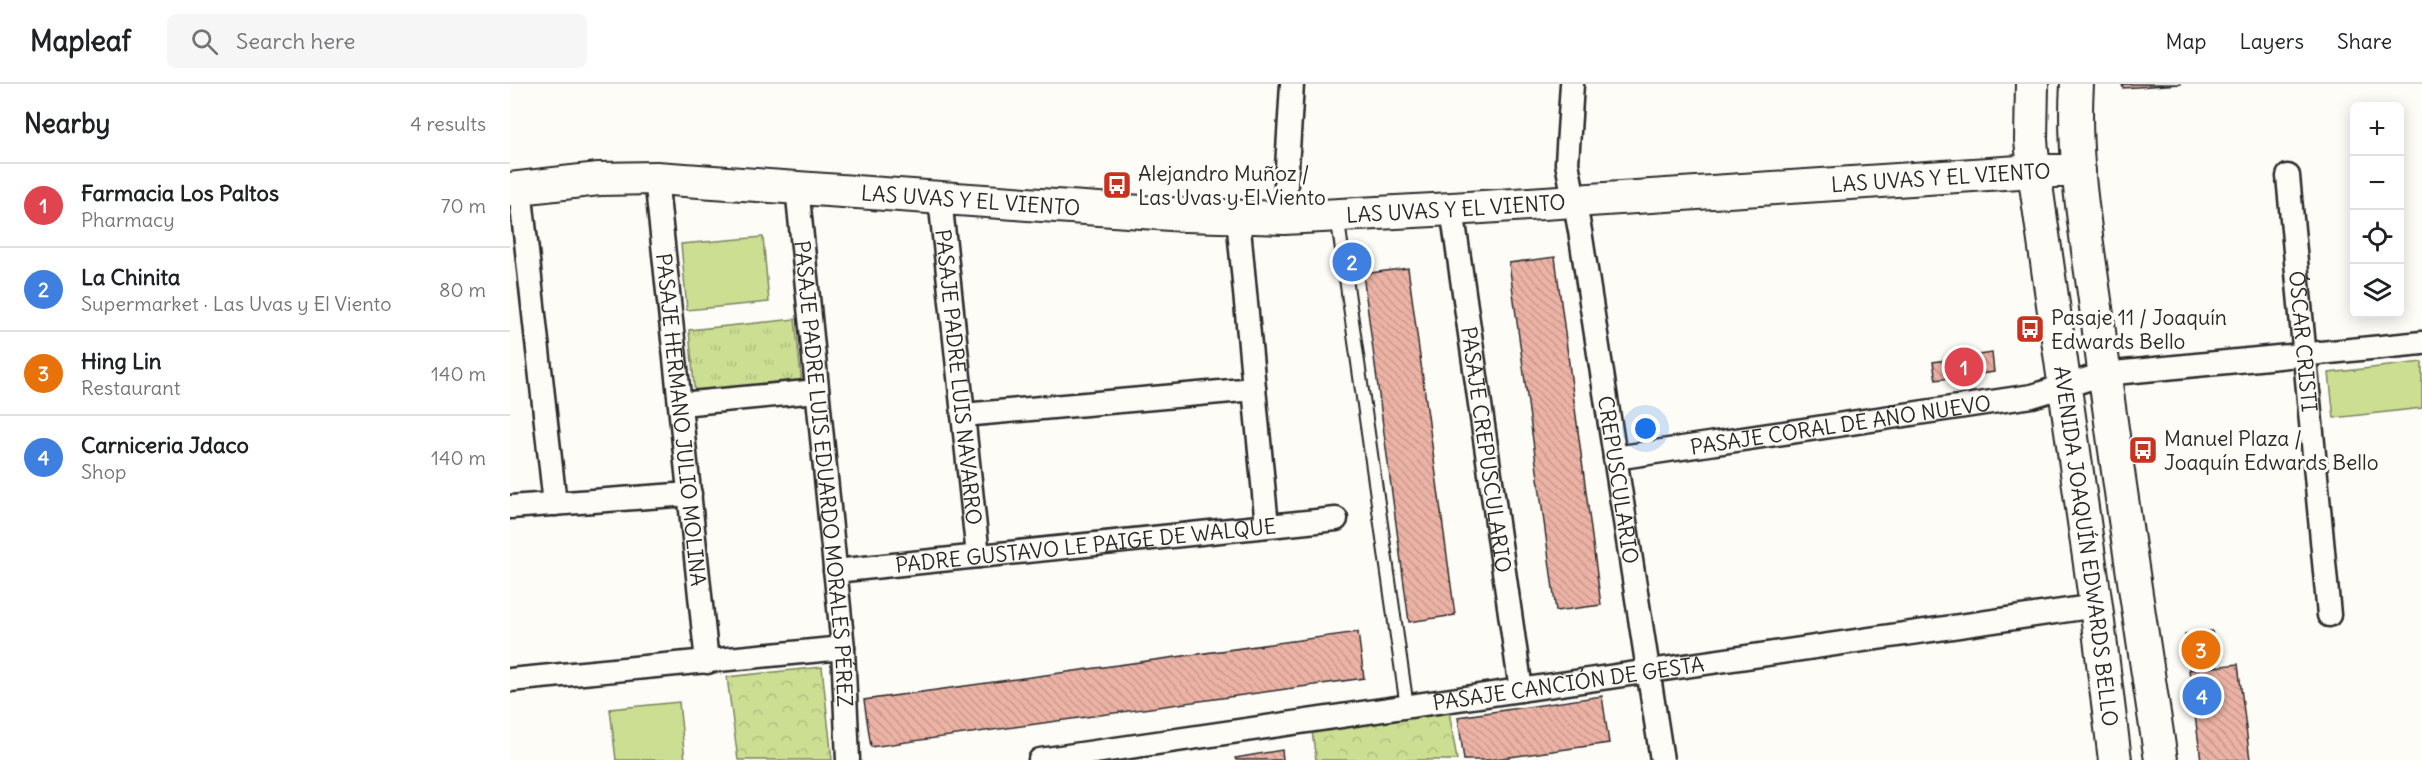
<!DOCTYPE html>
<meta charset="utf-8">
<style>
:root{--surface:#fff;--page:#f6f6f6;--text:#202124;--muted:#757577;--line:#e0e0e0;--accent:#111827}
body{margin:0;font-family:Delius,sans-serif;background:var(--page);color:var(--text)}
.controls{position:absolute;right:18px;top:18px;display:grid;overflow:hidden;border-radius:9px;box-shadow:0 3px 15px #0003}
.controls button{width:54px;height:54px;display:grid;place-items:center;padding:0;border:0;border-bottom:2px solid var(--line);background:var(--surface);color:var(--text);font:30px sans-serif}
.you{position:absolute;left:1136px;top:345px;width:21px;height:21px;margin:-15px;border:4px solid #fff;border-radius:50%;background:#1a73e8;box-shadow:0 0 0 9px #1a73e833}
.badge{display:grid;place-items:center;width:39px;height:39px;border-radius:50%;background:var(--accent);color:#fff;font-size:20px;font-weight:700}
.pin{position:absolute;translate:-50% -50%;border:3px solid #fff;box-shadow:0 2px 6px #0006}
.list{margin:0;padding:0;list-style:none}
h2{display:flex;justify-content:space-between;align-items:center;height:78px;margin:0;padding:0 24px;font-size:26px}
h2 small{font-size:20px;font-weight:400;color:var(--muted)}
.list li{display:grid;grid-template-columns:39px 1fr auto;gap:18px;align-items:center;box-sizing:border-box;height:84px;padding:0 24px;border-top:2px solid var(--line)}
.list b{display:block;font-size:22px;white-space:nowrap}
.list p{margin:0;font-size:20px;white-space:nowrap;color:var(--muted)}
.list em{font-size:20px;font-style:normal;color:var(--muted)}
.icon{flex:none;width:33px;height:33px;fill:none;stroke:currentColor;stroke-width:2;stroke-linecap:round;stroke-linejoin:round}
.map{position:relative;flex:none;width:1912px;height:676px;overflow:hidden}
header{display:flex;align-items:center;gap:36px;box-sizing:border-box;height:84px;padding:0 30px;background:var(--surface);border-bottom:2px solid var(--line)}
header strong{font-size:28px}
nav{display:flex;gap:33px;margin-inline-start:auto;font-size:21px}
.search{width:420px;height:54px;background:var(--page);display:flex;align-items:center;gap:15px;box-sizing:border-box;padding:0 21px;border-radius:9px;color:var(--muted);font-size:22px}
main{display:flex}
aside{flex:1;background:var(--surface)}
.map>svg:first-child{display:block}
.grass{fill:url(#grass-tufts);stroke:#7b845e;stroke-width:1.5}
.park{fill:url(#park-crowns);stroke:#7b845e;stroke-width:1.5}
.garden{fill:#cbde92;stroke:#7b845e;stroke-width:1.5}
.building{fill:url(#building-back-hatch);stroke:#2b2b2b;stroke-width:1.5}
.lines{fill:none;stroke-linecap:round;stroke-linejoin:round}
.lane-casing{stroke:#2b2b2b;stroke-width:16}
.street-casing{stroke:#2b2b2b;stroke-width:27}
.secondary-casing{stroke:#2b2b2b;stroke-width:36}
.lane{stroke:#fdfcf7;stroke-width:12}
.street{stroke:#fdfcf7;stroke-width:22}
.secondary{stroke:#fdfcf7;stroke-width:32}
.labels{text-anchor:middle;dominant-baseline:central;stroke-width:6;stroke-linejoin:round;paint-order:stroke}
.poi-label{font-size:21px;fill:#2b2b2b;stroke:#fdfcf7;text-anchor:start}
.street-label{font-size:21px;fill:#2b2b2b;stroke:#fdfcf7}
</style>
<header>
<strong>Mapleaf</strong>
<div class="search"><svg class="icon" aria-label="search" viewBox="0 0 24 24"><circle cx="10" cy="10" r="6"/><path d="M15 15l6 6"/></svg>Search here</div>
<nav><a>Map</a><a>Layers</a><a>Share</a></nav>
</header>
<main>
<aside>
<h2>Nearby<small>4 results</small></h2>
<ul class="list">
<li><span class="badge" style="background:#e0444e">1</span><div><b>Farmacia Los Paltos</b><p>Pharmacy</p></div><em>70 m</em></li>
<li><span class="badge" style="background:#3f7fe0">2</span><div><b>La Chinita</b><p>Supermarket · Las Uvas y El Viento</p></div><em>80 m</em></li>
<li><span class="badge" style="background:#e8710a">3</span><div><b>Hing Lin</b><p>Restaurant</p></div><em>140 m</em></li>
<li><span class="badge" style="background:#3f7fe0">4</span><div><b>Carniceria Jdaco</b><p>Shop</p></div><em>140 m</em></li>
</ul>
</aside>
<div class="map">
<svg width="1912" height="676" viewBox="0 0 1912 676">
<defs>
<pattern id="grass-tufts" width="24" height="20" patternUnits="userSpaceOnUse" patternTransform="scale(1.5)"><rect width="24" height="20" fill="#cbde92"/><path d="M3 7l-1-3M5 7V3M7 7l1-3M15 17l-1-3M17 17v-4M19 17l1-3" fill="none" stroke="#aebf7e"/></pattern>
<pattern id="park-crowns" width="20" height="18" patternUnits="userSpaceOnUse" patternTransform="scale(1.5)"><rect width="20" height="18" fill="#cbde92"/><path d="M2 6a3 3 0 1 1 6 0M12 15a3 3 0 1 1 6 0" fill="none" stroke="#aebf7e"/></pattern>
<pattern id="building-back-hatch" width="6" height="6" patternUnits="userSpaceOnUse" patternTransform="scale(1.5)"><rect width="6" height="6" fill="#ebb2a5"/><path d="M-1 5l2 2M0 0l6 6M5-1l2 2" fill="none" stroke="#ca998e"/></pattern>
</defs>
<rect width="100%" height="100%" fill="#fdfcf7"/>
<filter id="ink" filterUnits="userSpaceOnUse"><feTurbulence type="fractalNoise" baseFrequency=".0167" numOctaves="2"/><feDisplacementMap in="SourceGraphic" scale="12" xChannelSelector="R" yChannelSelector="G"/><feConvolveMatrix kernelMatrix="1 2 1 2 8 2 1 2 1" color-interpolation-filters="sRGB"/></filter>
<g filter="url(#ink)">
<path class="grass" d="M 285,235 L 292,301 L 185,312 L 179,246 Z"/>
<path class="park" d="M 312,583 L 322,676 L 228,676 L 217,593 Z
M 939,627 L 947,676 L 806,676 L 802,647 Z"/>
<path class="garden" d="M 253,153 L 259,218 L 177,226 L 171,160 Z
M 1912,278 L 1912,324 L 1824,334 L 1819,289 Z
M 169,618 L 175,676 L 106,676 L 100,625 Z"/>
<path class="building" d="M 1612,0 L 1671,0 L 1613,4 Z
M 1045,173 L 1091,521 L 1046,527 L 999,179 Z
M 898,184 L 945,531 L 899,538 L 853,190 Z
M 1482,269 L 1484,288 L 1426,296 L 1423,278 Z
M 1702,547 L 1707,582 L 1679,586 L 1675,550 Z
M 848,548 L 854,594 L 361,663 L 354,616 Z
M 1728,580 L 1740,676 L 1691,676 L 1679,586 Z
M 1092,612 L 1099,659 L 978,676 L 954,676 L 948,633 Z
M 772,666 L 773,676 L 726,676 L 725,674 Z"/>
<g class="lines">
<g class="lane-casing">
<path id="lane" d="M 827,131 L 897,623"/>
</g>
<g class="street-casing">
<g id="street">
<path id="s1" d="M 1062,0 L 1057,79 L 1070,147 L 1152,676"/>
<path id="s2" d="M 1778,92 L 1819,531"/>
<path id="s3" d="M 146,94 L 197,578"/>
<path id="s4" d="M 287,103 L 333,564 L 338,676"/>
<path d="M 10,104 L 45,420"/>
<path id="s5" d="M 430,114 L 468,472"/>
<path id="s6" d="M 942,125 L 1011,606"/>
<path d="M 728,134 L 757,442"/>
<path d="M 774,134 L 782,0"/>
<path d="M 171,320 L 307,307"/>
<path d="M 453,331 L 744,305"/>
<path id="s7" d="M 1105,374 L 1522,312 L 1594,290 L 1912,259"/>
<path d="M 0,423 L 180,410"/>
<path id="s8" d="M 325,487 L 826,435"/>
<path d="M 0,596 L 333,564"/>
<path id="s9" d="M 530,676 L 1586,522"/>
</g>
</g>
<g class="secondary-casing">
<g id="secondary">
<path id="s10" d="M 1522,0 L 1521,56 L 1524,87 L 1586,522 L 1605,676"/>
<path d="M 1567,0 C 1562,77 1577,155 1587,231 C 1605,379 1629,528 1651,676"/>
<path id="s11" d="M 0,105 L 89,95 L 146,94 L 675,131 L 774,134 L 942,125 L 1524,87 L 1569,87"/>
</g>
</g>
<use href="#lane" class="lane"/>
<use href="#street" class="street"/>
<use href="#secondary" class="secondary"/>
</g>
</g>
<defs>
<g id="bus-square" transform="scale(1.5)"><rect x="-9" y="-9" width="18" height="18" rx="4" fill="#c8321e" stroke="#fdfcf7"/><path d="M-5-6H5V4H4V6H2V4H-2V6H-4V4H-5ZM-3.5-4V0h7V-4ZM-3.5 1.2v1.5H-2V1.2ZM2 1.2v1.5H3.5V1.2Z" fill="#fff"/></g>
</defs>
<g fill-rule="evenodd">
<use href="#bus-square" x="607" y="101"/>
<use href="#bus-square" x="1520" y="245"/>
<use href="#bus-square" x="1633" y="366"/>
</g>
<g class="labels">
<g class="poi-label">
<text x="628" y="89">Alejandro Muñoz /<tspan x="628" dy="24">Las Uvas y El Viento</tspan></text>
<text x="1541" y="233">Pasaje 11 / Joaquín<tspan x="1541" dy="24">Edwards Bello</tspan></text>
<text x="1654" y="354">Manuel Plaza /<tspan x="1654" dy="24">Joaquín Edwards Bello</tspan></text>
</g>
<g class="street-label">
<text stroke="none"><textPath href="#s11" startOffset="1434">LAS UVAS Y EL VIENTO</textPath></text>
<text stroke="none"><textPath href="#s11" startOffset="462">LAS UVAS Y EL VIENTO</textPath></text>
<text stroke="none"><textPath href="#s11" startOffset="948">LAS UVAS Y EL VIENTO</textPath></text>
<text stroke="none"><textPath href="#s2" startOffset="166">ÓSCAR CRISTI</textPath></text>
<text stroke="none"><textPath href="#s5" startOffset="180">PASAJE PADRE LUIS NAVARRO</textPath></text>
<text stroke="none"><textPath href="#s3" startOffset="243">PASAJE HERMANO JULIO MOLINA</textPath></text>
<text stroke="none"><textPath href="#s7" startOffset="228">PASAJE CORAL DE AÑO NUEVO</textPath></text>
<text stroke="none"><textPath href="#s6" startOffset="243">PASAJE CREPUSCULARIO</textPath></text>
<text stroke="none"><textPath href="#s4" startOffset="288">PASAJE PADRE LUIS EDUARDO MORALES PÉREZ</textPath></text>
<text stroke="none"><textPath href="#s1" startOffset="400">CREPUSCULARIO</textPath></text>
<text stroke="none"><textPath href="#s8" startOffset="252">PADRE GUSTAVO LE PAIGE DE WALQUE</textPath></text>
<text stroke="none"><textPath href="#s10" startOffset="466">AVENIDA JOAQUÍN EDWARDS BELLO</textPath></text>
<text stroke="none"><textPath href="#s9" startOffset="534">PASAJE CANCIÓN DE GESTA</textPath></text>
</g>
</g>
</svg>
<div class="controls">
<button>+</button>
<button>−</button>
<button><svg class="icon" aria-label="locate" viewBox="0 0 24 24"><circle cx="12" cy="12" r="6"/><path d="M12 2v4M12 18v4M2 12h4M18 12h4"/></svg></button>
<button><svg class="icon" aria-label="layers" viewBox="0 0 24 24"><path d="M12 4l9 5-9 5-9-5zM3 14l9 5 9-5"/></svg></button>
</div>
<div class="you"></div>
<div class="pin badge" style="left:1454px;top:283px;background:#e0444e">1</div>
<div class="pin badge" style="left:842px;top:178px;background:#3f7fe0">2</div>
<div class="pin badge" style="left:1691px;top:566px;background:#e8710a">3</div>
<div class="pin badge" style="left:1692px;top:612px;background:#3f7fe0">4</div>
</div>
</main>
